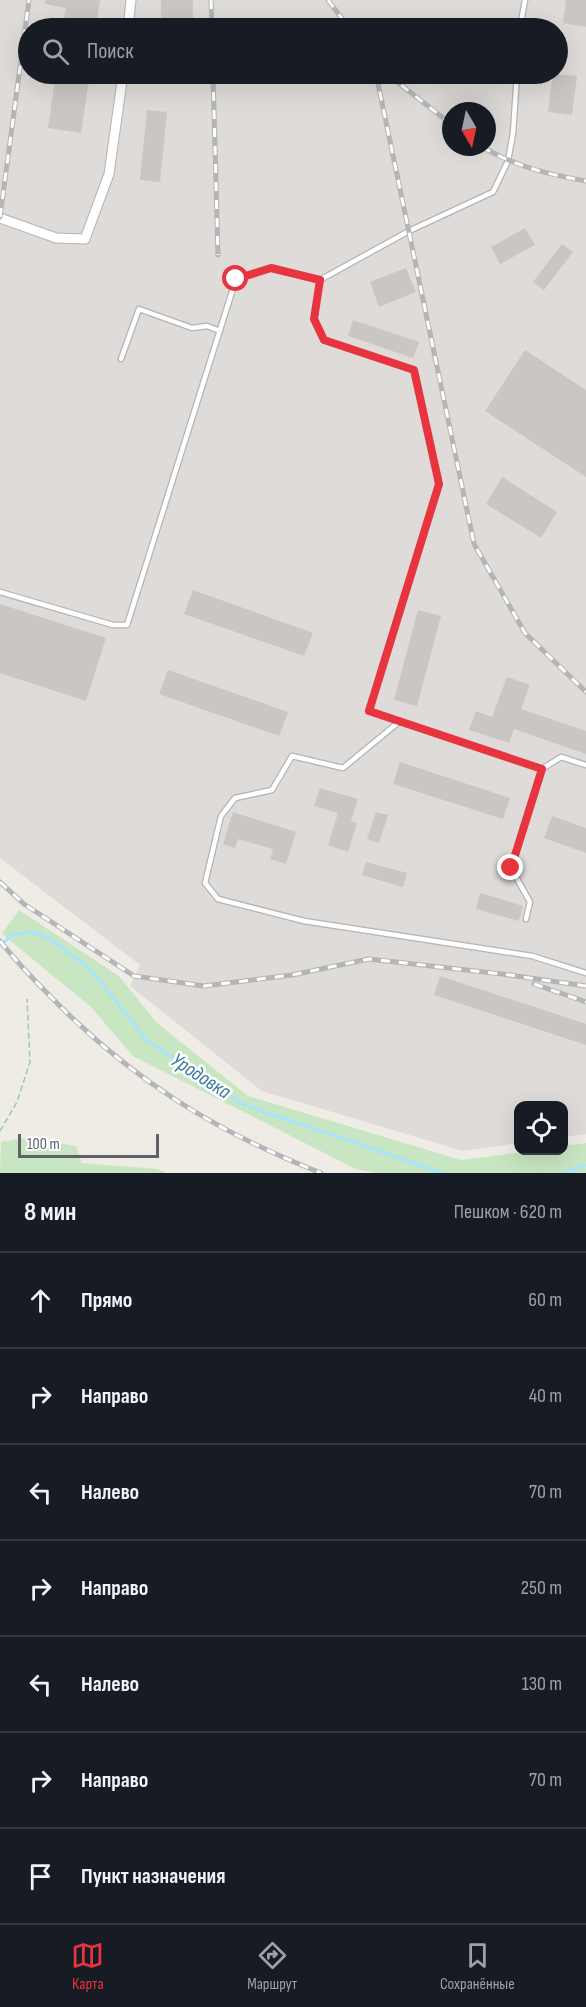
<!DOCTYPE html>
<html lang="ru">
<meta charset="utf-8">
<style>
:root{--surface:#171b24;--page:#242831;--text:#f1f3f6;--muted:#9ea1a6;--line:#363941;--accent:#e7343f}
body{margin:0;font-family:"Sofia Sans Condensed",sans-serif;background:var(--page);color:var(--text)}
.controls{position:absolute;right:18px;bottom:18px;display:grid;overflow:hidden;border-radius:12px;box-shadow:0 6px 24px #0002}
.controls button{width:54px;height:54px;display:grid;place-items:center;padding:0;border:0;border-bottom:2px solid var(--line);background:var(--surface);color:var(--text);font:30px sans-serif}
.compass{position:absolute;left:442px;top:102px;width:54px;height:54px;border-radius:50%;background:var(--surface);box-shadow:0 6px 24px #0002;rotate:171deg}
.scale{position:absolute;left:18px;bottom:15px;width:141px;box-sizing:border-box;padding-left:6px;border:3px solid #5d6266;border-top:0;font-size:16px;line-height:21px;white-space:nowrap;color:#5d6266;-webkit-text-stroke:4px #fff;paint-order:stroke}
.stop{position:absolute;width:18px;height:18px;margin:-14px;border:4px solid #e7343f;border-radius:50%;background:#fff}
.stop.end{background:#e7343f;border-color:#fff;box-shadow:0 2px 6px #0008}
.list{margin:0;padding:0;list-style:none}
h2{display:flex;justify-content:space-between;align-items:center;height:78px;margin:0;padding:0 24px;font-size:26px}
h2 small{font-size:20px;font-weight:400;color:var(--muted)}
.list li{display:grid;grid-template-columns:39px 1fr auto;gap:18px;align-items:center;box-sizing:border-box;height:96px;padding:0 24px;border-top:2px solid var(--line)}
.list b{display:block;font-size:22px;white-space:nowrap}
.list em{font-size:20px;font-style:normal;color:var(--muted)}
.icon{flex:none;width:33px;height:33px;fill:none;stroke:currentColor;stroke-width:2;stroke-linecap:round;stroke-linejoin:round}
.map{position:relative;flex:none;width:586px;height:1173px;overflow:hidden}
.search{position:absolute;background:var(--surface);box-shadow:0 6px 24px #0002;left:18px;right:18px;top:18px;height:66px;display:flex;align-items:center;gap:15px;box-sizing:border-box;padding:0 21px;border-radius:33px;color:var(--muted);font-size:22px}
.sheet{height:750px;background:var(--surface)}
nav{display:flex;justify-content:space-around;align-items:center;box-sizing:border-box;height:84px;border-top:2px solid var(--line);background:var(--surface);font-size:16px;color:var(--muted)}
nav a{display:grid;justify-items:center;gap:3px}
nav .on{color:var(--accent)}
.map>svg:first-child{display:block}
.industrial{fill:#dedbd8;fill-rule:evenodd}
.green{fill:#c8e6c2}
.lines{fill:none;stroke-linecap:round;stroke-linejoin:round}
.stream{stroke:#a7e4fe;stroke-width:3}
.building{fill:#cac7c3}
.service-casing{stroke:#b1b4b8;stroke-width:7}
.minor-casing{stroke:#b1b4b8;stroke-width:11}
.path{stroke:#9dcaa4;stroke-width:1.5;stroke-dasharray:6 3;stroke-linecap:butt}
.service{stroke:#fff;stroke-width:4.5}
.minor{stroke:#fff;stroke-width:9}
.rail-casing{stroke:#b4b5b6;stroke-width:5}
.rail{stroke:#fff;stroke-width:3;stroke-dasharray:9;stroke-linecap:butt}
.route{stroke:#e7343f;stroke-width:8}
.labels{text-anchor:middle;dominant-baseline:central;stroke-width:5;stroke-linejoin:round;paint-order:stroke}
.water-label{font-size:21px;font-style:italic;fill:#3e7b9f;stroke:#fff}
</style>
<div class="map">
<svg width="586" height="1173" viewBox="0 0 586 1173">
<rect width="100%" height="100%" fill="#efece6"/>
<path class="industrial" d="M 0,0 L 586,0 L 586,1134 L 564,1137 L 564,1106 L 518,1106 L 518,1143 L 463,1151 L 262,1091 L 130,986 L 140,965 L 0,858 ZM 28,28 L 558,28 L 558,74 L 28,74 ZM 451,111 L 487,111 L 487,147 L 451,147 Z"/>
<path class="green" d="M 19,910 L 119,976 L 156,1022 L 248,1096 L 461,1160 L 531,1151 L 564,1150 L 564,1146 L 586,1143 L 586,1173 L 375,1173 L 356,1169 L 133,1056 L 91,1007 L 2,934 Z
M 26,1138 L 76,1146 L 82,1163 L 158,1169 L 166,1173 L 0,1173 L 1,1142 Z"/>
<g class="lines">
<path class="stream" d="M 0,945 L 14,934 L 32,932 L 49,938 L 87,967 L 109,992 L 146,1040 L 243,1104 L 442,1173
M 563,1173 L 586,1165"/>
</g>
<path class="building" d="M 45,0 L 100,0 L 96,28 L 62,28 L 66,8 L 45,4 Z
M 161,0 L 193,0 L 193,28 L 161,28 Z
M 566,0 L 586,0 L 586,27 L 563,23 Z
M 56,74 L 90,74 L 81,133 L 48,128 Z
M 553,74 L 577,76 L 572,115 L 548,112 Z
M 147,110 L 167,112 L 160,182 L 140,180 Z
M 525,228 L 535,245 L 500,264 L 491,247 Z
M 562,244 L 573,252 L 544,290 L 533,282 Z
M 406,268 L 416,292 L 379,307 L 370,282 Z
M 353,320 L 419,342 L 413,358 L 348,336 Z
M 525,350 L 586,390 L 586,477 L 485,411 Z
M 502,477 L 557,512 L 541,538 L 486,504 Z
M 193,590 L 313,633 L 304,656 L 184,614 Z
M 0,604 L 106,638 L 86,701 L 0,673 Z
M 418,610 L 441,616 L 417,706 L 394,700 Z
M 168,670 L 288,712 L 279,736 L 159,694 Z
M 507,677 L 530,685 L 521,709 L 586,731 L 586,754 L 514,729 L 509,743 L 469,730 L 476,711 L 492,717 Z
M 400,762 L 510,798 L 503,819 L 393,784 Z
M 320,788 L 358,799 L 351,821 L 357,823 L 348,852 L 328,845 L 338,813 L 314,806 Z
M 233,812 L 296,832 L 286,864 L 270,859 L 273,849 L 238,839 L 235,848 L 223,844 Z
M 376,812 L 388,815 L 379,843 L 367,839 Z
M 552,816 L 586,828 L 586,853 L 544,838 Z
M 366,862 L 407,873 L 403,887 L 362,875 Z
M 480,893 L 523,906 L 519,921 L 476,909 Z
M 440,976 L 586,1024 L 586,1045 L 434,995 Z"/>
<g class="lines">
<g class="service-casing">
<path id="service" d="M 520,28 L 525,0
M 320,280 L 314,319 L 324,340 L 414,370 L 439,484 L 369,711 L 542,769 L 561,757 L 586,765
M 121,359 L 139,309 L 192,328 L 207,326 L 220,331
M 0,592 L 113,625 L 127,625 L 236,279 L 271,268 L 320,280 L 409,231 L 493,192 L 508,161 L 513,133 L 517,74
M 400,721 L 343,768 L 292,756 L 272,790 L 235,798 L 221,816 L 205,883 L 218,899 L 304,921 L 532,956 L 586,973
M 526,919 L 530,902 L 511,868 L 542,769"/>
</g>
<g class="minor-casing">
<path id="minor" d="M 128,28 L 131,0
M 0,218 L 56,238 L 85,239 L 109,174 L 123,74"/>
</g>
<path class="path" d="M 0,1131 L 17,1102 L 30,1062 L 27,999"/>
<use href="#service" class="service"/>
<use href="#minor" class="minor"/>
<g class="rail-casing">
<path id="rail" d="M 211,0 L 212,28
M 328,0 L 349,28
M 213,74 L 218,255
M 376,74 L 474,544 L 525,633 L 586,692
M 387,74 L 451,124
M 482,147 C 518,167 546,174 586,181
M 0,217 L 29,0
M 0,882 L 24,904 L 134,976 L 204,986 L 292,975 L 369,959 L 502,974 L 586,986
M 0,941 C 16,961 34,980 52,998 C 131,1079 216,1132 321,1173
M 534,984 L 586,1002"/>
</g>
<use href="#rail" class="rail"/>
</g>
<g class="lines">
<path class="route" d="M 236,279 L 271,268 L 320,280 L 314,319 L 324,340 L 414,370 L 439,484 L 369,711 L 542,769 L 511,868"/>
</g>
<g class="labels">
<g class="water-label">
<text transform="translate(201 1076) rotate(33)">Уродовка</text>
</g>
</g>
</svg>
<div class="controls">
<button><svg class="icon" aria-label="locate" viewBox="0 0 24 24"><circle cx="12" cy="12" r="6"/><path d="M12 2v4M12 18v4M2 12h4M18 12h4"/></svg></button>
</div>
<svg class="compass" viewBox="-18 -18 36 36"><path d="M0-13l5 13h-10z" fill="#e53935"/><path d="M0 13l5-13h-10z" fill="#9ea1a6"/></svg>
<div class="scale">100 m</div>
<div class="stop" style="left:236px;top:279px"></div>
<div class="stop end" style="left:511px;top:868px"></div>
<div class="search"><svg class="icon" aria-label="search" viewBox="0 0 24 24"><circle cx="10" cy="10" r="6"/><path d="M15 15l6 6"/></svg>Поиск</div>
</div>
<section class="sheet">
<h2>8 мин<small>Пешком · 620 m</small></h2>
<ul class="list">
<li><svg class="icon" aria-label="ahead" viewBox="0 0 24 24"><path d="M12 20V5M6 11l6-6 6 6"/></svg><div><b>Прямо</b></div><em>60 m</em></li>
<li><svg class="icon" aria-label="right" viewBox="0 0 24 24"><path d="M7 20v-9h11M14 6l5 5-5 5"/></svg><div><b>Направо</b></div><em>40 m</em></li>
<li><svg class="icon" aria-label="left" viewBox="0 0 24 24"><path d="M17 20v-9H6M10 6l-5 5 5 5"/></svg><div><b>Налево</b></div><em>70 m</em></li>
<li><svg class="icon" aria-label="right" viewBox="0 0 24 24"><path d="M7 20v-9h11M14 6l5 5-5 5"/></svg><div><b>Направо</b></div><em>250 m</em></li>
<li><svg class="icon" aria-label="left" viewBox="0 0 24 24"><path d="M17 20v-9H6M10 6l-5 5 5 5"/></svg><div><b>Налево</b></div><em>130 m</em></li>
<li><svg class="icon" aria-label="right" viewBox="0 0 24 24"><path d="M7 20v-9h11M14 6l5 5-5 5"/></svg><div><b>Направо</b></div><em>70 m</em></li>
<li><svg class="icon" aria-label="arrive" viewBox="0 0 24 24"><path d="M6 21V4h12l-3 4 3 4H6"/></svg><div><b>Пункт назначения</b></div></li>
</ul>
</section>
<nav>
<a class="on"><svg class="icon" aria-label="map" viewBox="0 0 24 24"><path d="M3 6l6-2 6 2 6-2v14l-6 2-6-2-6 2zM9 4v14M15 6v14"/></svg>Карта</a>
<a><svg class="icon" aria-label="directions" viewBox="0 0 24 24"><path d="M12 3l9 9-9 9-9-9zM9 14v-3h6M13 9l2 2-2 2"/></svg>Маршрут</a>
<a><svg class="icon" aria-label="saved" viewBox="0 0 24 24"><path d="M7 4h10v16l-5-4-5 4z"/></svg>Сохранённые</a>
</nav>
